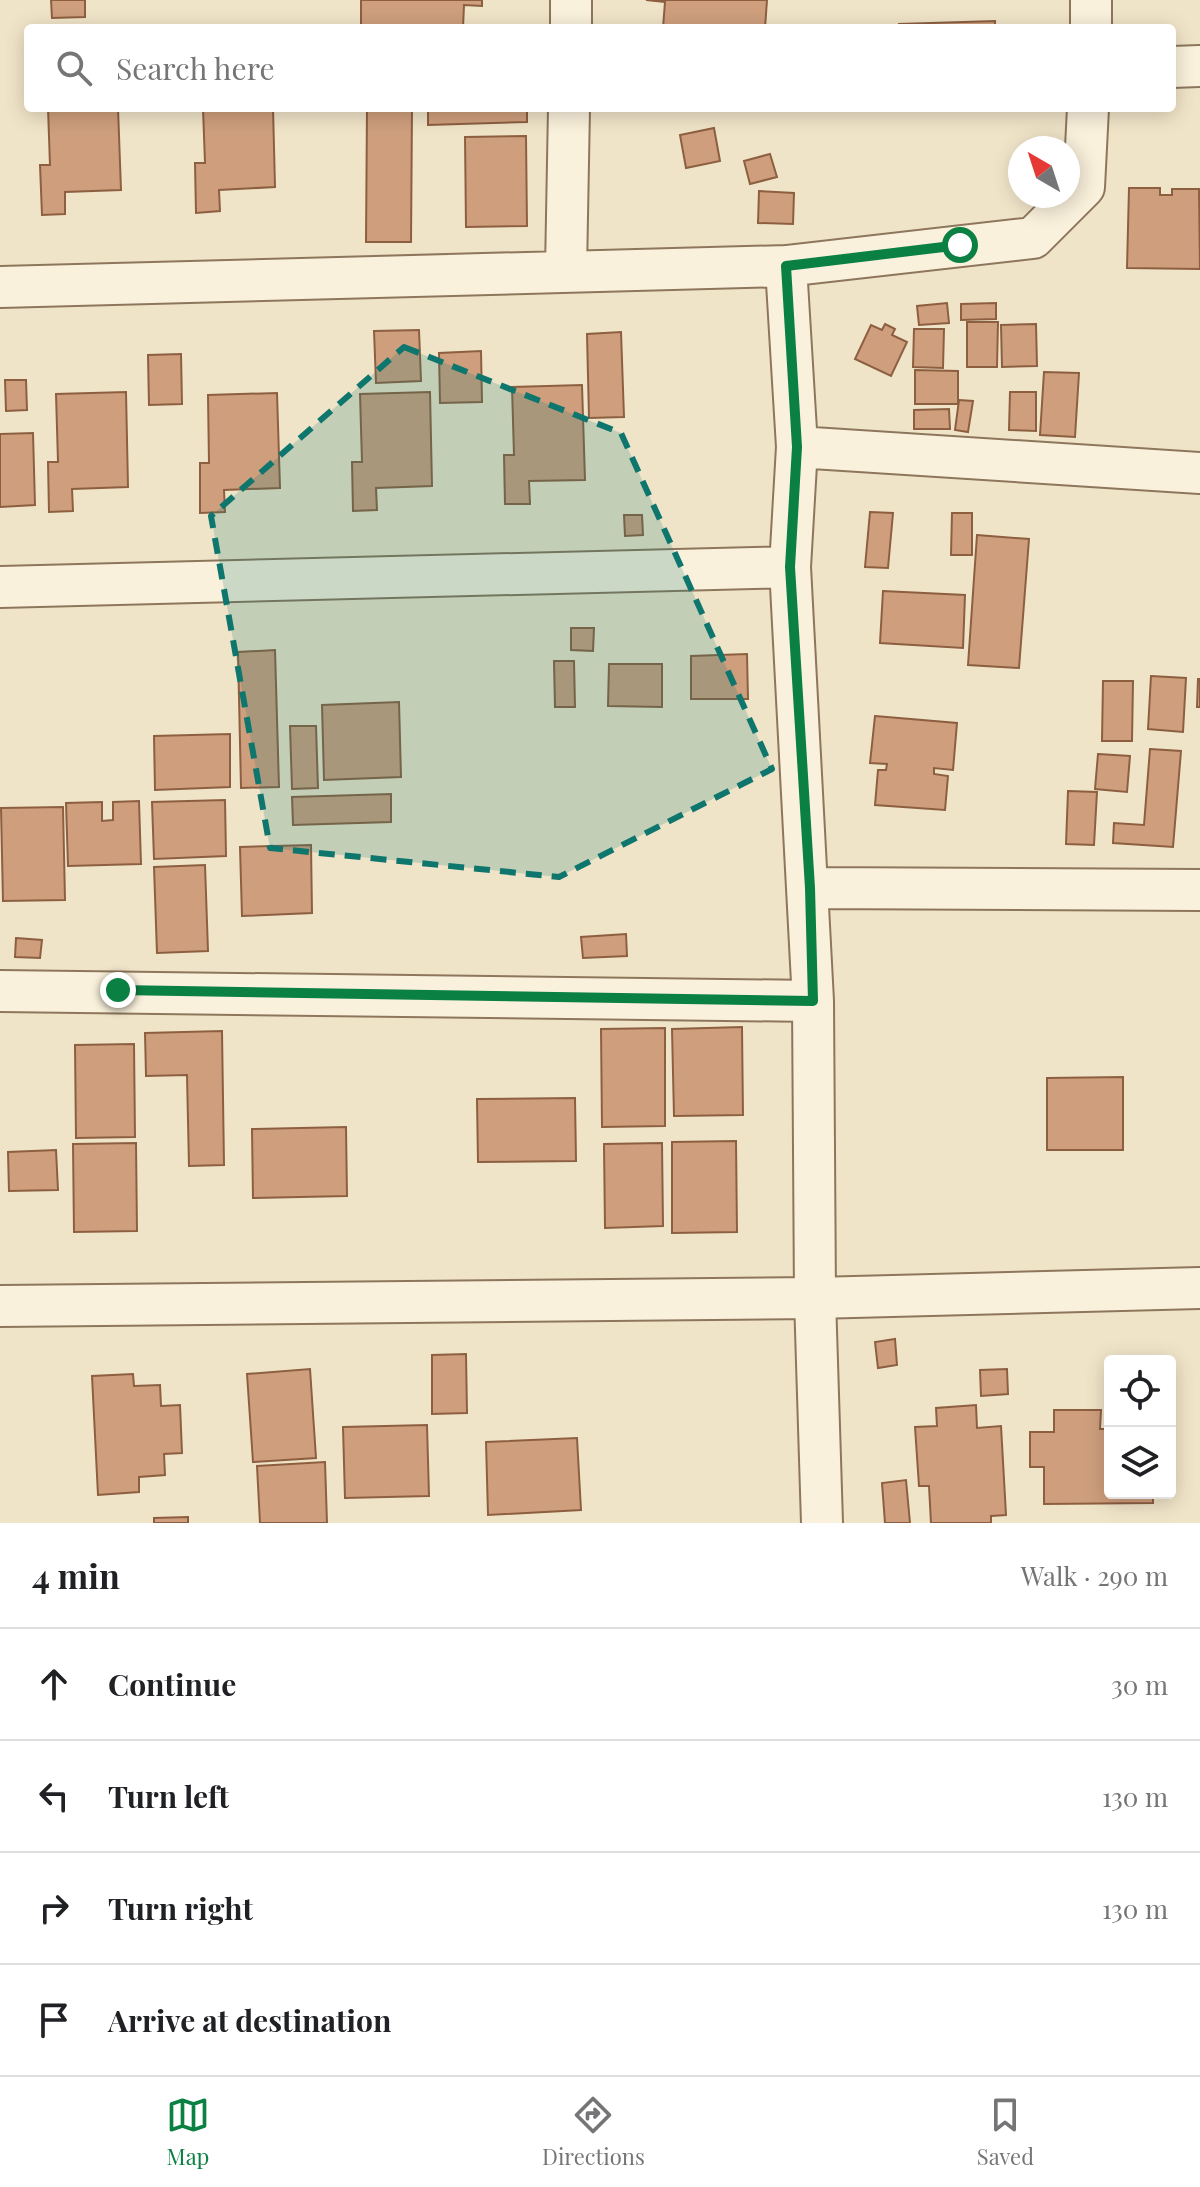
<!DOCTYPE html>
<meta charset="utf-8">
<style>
:root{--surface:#fff;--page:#f2f2f2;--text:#202124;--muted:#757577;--line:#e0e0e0;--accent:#0b8043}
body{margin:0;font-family:"Playfair Display",serif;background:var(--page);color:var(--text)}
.controls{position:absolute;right:24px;bottom:24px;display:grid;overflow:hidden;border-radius:8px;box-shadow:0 4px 20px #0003}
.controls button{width:72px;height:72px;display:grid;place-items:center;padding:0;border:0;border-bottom:2px solid var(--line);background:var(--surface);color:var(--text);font:40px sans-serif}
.compass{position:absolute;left:1008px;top:136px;width:72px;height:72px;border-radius:50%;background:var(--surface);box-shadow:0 4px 20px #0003;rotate:321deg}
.stop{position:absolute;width:24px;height:24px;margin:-18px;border:6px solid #0b8043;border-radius:50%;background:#fff}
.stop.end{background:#0b8043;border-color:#fff;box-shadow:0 2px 8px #0008}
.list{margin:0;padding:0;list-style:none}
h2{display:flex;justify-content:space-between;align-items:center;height:104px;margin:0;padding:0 32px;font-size:34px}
h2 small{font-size:26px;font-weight:400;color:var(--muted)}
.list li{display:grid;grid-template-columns:52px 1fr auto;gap:24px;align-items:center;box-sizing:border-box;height:112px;padding:0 32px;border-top:2px solid var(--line)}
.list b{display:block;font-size:30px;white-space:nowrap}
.list em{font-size:26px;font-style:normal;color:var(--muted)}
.icon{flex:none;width:44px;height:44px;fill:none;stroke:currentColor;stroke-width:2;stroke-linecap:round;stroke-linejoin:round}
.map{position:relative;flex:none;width:1200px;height:1523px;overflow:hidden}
.search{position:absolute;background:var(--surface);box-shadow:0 4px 20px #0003;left:24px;right:24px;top:24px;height:88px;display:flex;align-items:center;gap:20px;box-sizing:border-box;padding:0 28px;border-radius:8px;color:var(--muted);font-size:30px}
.sheet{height:552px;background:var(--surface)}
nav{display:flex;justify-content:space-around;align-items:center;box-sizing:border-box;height:112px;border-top:2px solid var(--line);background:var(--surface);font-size:22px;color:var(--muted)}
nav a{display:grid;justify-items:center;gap:4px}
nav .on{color:var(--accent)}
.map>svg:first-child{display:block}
.building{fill:#cf9f7d;stroke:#8d5f41;stroke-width:2}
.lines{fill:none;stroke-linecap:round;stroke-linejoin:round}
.street-casing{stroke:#8d765c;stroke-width:44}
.street{stroke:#faf1dc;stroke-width:40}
.route{stroke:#0b8043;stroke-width:10}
.marked{fill:#0f766e;fill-opacity:0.2;stroke:#0f766e;stroke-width:6;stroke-dasharray:16 10;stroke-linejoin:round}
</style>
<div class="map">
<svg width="1200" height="1523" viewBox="0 0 1200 1523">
<rect width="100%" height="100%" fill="#f0e4c8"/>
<path class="building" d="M 51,0 L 85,0 L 85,17 L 52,18 Z
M 361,0 L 482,0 L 482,6 L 464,5 L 463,28 L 361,28 Z
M 646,0 L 767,0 L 765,28 L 663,28 L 665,2 Z
M 995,21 L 995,28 L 899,28 L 899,24 Z
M 48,108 L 118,108 L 121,190 L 65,192 L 65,214 L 42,215 L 40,165 L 50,165 Z
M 203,108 L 273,108 L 275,187 L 219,190 L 220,211 L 196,213 L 195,163 L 205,163 Z
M 367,108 L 412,108 L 411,242 L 366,242 Z
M 428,108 L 527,108 L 527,122 L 428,125 Z
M 714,128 L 720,161 L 686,168 L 680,135 Z
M 526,136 L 527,226 L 466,227 L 465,137 Z
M 770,154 L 777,177 L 750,184 L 744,161 Z
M 1129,188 L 1160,188 L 1160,195 L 1172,195 L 1172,189 L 1199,189 L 1200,269 L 1127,268 Z
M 759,191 L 794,193 L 793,224 L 758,223 Z
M 947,303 L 949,323 L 919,325 L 917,306 Z
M 996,303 L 996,319 L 961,320 L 961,304 Z
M 967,322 L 998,322 L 997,367 L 967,367 Z
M 885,324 L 895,329 L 892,335 L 907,342 L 891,376 L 855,359 L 871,325 L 882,330 Z
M 1036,324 L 1037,366 L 1002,367 L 1001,325 Z
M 914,329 L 944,329 L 943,368 L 913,367 Z
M 419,330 L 421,381 L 376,383 L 374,331 Z
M 621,332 L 624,417 L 589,418 L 587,334 Z
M 481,351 L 482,402 L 440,403 L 439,353 Z
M 181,354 L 182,404 L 149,405 L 148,355 Z
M 915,370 L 958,371 L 958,404 L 915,404 Z
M 1044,372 L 1079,373 L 1075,437 L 1040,435 Z
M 5,380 L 26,380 L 27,410 L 6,411 Z
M 582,385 L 585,480 L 529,481 L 530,504 L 505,504 L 504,455 L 514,455 L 512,387 Z
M 126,392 L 128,487 L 72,489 L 73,511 L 49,512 L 48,462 L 58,462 L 56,394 Z
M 430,392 L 432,486 L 376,488 L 377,510 L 353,511 L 352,462 L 362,462 L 360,394 Z
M 1010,392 L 1036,392 L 1036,431 L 1009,430 Z
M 277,393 L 280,488 L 224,490 L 225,512 L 200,513 L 200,463 L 209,463 L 208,395 Z
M 959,400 L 973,401 L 968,432 L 955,430 Z
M 949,409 L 950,429 L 914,429 L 914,410 Z
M 33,433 L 35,505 L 0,507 L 0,434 Z
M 870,512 L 893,513 L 888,568 L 865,567 Z
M 952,513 L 972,513 L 972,555 L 951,555 Z
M 624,515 L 642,515 L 643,535 L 625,536 Z
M 977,535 L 1029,539 L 1019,668 L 968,665 Z
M 883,591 L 965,595 L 963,648 L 880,643 Z
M 571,628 L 594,628 L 593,651 L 571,650 Z
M 275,650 L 279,787 L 241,788 L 238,652 Z
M 747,654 L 748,699 L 691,699 L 691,656 Z
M 554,661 L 574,661 L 575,707 L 555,707 Z
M 609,664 L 662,664 L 662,707 L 608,706 Z
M 1151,676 L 1186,678 L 1183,732 L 1148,729 Z
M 1198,679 L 1200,679 L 1200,707 L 1197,707 Z
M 1103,681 L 1133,681 L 1132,741 L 1102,741 Z
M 399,702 L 401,777 L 324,780 L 322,705 Z
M 875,716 L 957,723 L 953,770 L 934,768 L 934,774 L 948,776 L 945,810 L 875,805 L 878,770 L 886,770 L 887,764 L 870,763 Z
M 290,726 L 316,726 L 318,788 L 292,789 Z
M 230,734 L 230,787 L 155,790 L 154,736 Z
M 1150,749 L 1181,751 L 1173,847 L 1113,843 L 1114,823 L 1144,825 Z
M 1098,754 L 1130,756 L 1127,792 L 1095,789 Z
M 1068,791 L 1097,792 L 1094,845 L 1066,844 Z
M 391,794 L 391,822 L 293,825 L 292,797 Z
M 225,800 L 226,856 L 154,859 L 152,802 Z
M 139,801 L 141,864 L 68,866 L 66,803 L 102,802 L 102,821 L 113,820 L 113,802 Z
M 63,807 L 65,900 L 3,901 L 1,808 Z
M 311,845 L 312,913 L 242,916 L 240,847 Z
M 205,865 L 208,951 L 157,953 L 154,867 Z
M 626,934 L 627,956 L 583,958 L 581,937 Z
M 16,938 L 42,940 L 40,958 L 15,957 Z
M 742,1027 L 743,1115 L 674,1116 L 672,1029 Z
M 665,1028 L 665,1126 L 602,1127 L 601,1029 Z
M 222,1031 L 224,1165 L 189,1166 L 187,1075 L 146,1076 L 145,1033 Z
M 134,1044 L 135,1137 L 76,1138 L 75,1045 Z
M 1123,1077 L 1123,1150 L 1047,1150 L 1047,1078 Z
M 575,1098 L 576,1161 L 478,1162 L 477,1099 Z
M 346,1127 L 347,1196 L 253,1198 L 252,1129 Z
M 736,1141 L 737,1232 L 672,1233 L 672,1142 Z
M 136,1143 L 137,1231 L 74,1232 L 73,1144 Z
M 662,1143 L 663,1226 L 605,1228 L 604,1144 Z
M 56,1150 L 58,1190 L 9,1191 L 8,1152 Z
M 895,1339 L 897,1365 L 878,1368 L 875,1342 Z
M 466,1354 L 467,1413 L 432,1414 L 432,1355 Z
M 310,1369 L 316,1458 L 253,1462 L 247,1374 Z
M 1007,1369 L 1008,1394 L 981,1396 L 980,1370 Z
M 133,1374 L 134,1386 L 160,1385 L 161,1406 L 180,1405 L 182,1453 L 164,1454 L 165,1475 L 139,1477 L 139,1492 L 98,1495 L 92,1376 Z
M 976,1405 L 977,1428 L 1001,1426 L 1006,1515 L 991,1516 L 991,1523 L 931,1523 L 929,1486 L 919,1486 L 915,1427 L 937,1426 L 936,1408 Z
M 1054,1410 L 1101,1410 L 1100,1429 L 1110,1429 L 1110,1493 L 1153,1493 L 1153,1503 L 1044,1504 L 1044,1467 L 1030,1467 L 1030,1432 L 1054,1432 Z
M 427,1425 L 429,1496 L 345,1498 L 343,1427 Z
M 577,1438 L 581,1510 L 488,1515 L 486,1442 Z
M 325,1462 L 327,1523 L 260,1523 L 257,1466 Z
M 906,1480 L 910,1523 L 885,1523 L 882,1483 Z
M 188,1517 L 188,1523 L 154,1523 L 154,1518 Z"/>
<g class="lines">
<g class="street-casing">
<path id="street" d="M 571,28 L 571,0
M 1091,28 L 1091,0
M 1172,67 L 1200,66
M 786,266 L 797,447 L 790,567 L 813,1001 L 815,1298 L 822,1523
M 566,270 L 569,108
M 0,287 L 786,266 L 1033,238 L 1084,187 L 1088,108
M 797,447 L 1200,473
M 0,587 L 790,567
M 810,888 L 1200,890
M 0,991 L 813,1001
M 0,1306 L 815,1298 L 1200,1288"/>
</g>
<use href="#street" class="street"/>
</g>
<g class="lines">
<path class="route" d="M 118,990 L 813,1001 L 810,888 L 790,567 L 797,447 L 786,266 L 960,245"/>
</g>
<path class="marked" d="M 404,347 L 621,433 L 772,769 L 559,877 L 270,848 L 211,516 Z"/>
</svg>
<div class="controls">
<button><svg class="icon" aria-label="locate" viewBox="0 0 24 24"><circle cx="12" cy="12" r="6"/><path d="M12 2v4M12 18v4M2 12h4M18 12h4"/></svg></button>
<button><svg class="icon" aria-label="layers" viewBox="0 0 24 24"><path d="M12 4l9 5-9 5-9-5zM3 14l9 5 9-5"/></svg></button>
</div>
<svg class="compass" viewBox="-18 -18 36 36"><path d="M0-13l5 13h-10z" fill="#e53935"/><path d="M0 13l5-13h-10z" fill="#757577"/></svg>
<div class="stop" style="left:960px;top:245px"></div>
<div class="stop end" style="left:118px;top:990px"></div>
<div class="search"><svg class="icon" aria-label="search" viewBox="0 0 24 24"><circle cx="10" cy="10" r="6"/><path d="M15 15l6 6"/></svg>Search here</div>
</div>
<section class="sheet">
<h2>4 min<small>Walk · 290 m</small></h2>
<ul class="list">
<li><svg class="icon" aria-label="ahead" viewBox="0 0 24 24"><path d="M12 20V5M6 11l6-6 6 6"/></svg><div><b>Continue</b></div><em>30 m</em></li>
<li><svg class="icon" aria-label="left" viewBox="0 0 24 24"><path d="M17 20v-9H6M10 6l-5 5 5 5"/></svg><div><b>Turn left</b></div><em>130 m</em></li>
<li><svg class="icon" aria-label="right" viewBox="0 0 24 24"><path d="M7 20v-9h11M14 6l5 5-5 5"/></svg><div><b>Turn right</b></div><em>130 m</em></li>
<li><svg class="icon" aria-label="arrive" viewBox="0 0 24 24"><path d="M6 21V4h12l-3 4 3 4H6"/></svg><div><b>Arrive at destination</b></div></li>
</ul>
</section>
<nav>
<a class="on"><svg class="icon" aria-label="map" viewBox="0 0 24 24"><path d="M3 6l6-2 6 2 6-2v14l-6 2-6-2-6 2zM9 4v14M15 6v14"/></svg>Map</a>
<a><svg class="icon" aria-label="directions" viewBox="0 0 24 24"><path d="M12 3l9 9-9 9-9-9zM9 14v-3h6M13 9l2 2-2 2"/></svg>Directions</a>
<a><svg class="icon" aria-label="saved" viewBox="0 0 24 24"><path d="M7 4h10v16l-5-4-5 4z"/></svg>Saved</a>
</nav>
